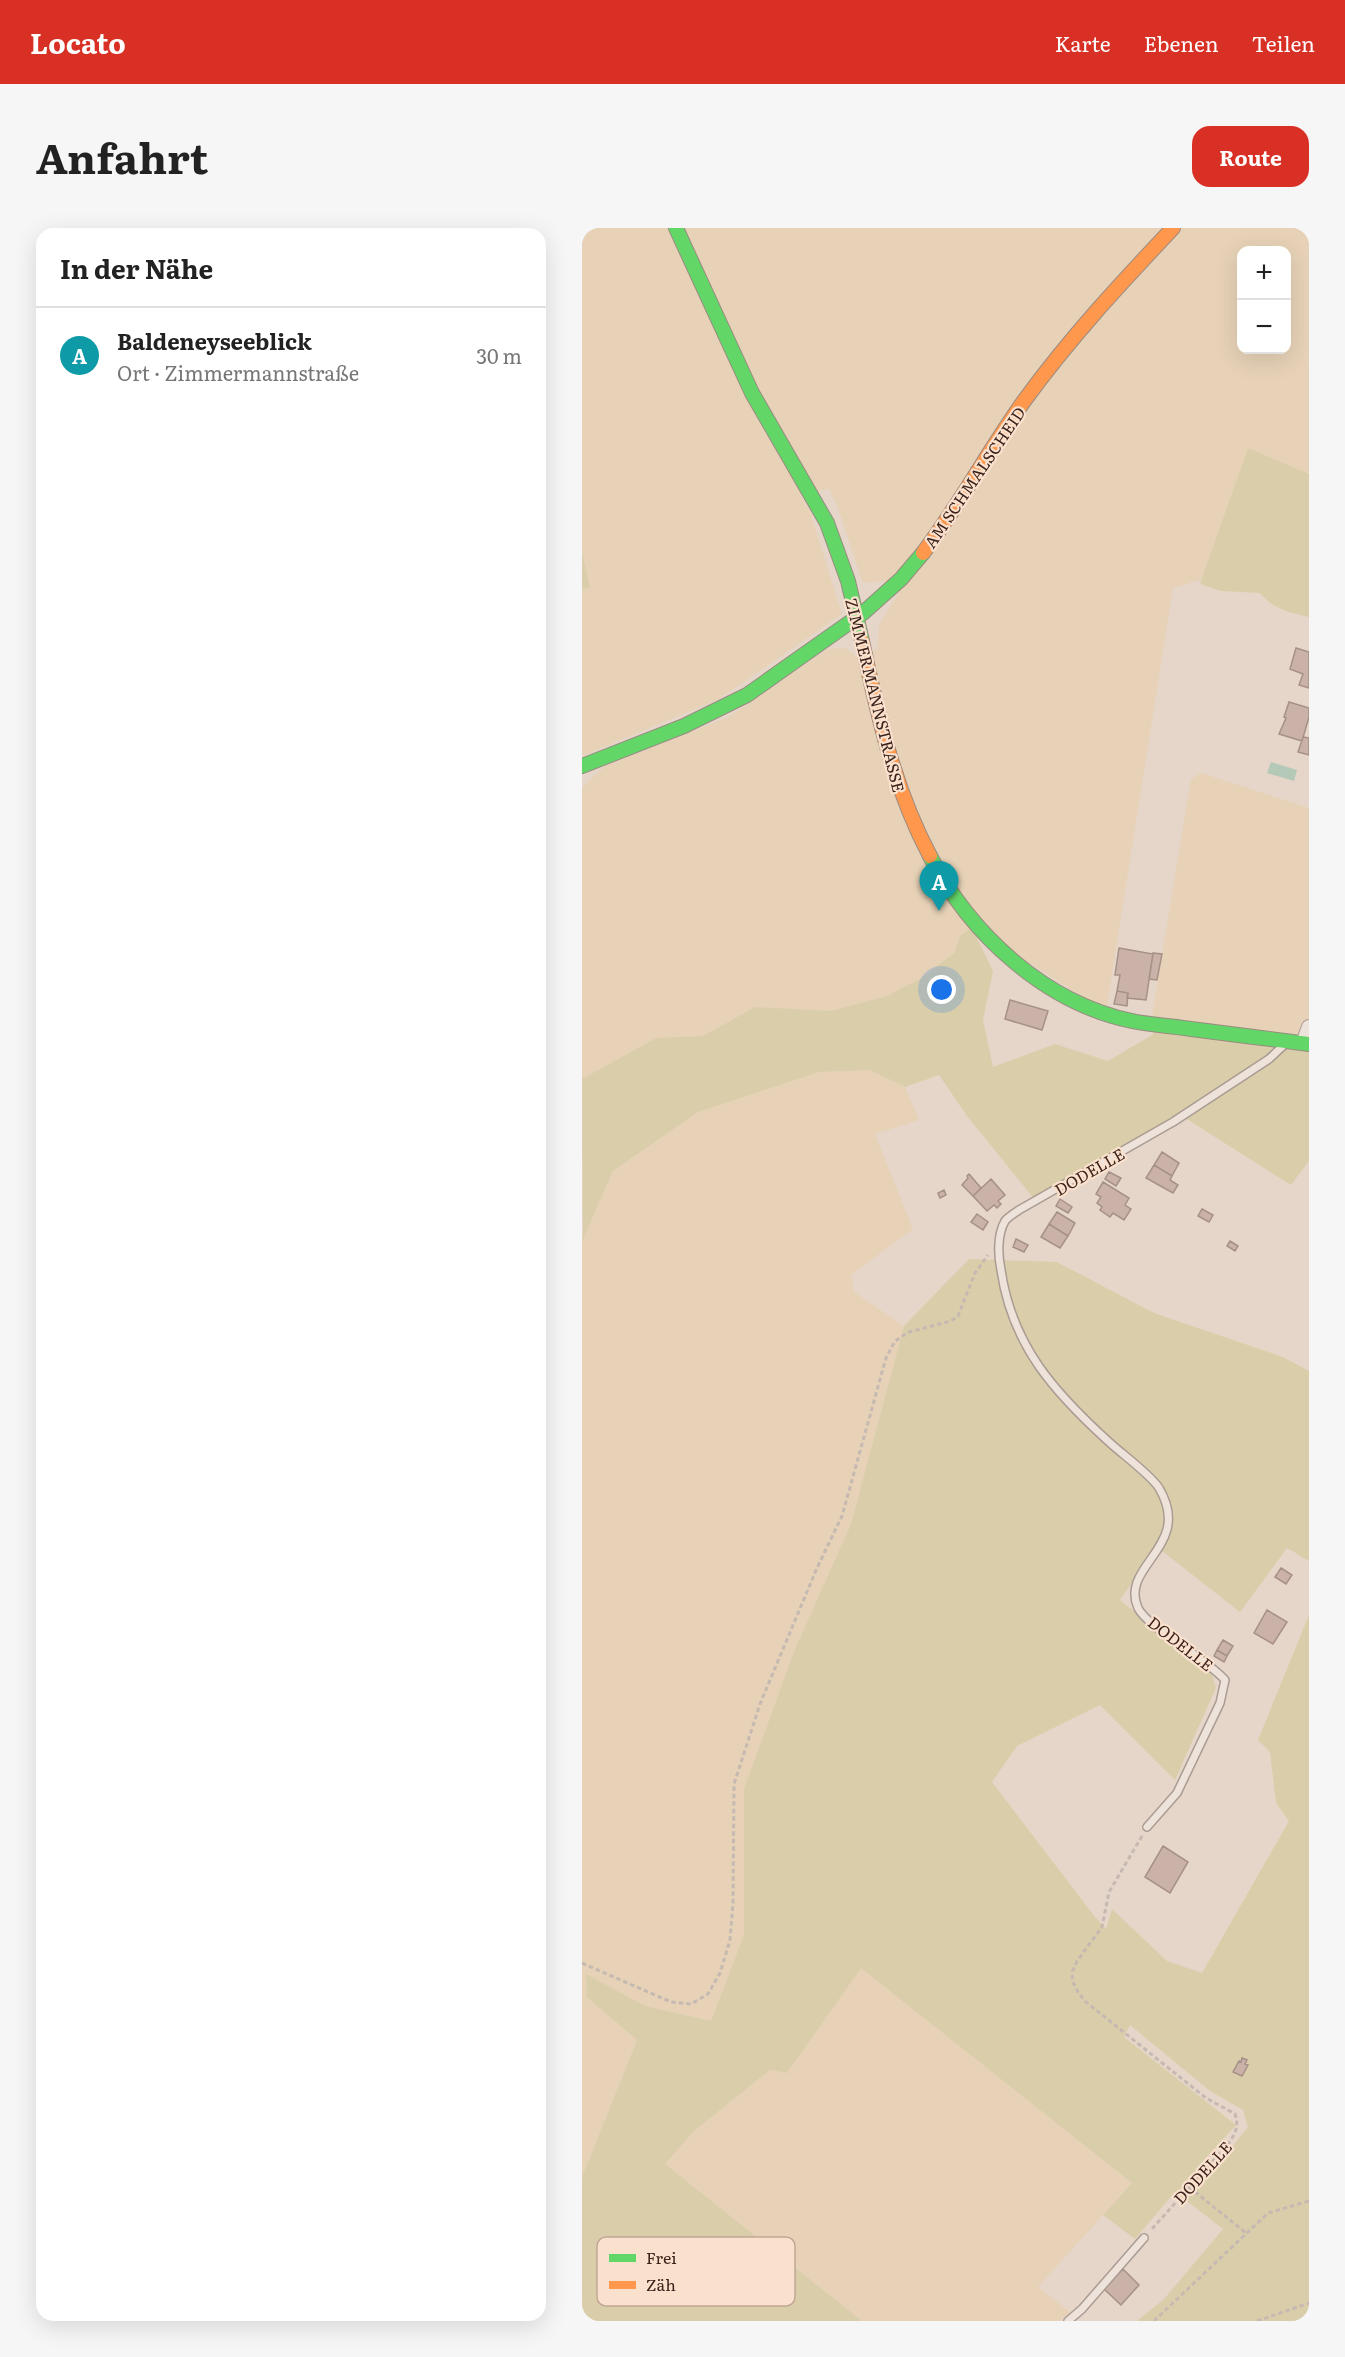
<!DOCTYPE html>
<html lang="de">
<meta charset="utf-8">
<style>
:root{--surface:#fff;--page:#f6f6f6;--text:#222;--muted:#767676;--line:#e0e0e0;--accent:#d93025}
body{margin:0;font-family:Literata,serif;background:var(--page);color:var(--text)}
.controls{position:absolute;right:18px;top:18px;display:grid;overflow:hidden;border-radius:12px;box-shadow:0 6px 24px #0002}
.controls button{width:54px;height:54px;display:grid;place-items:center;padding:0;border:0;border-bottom:2px solid var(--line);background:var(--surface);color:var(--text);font:30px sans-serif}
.you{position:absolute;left:360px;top:762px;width:21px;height:21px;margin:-15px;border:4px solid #fff;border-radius:50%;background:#1a73e8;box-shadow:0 0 0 9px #1a73e833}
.badge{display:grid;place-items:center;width:39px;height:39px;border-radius:50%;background:var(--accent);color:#fff;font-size:20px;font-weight:700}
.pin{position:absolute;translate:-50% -50px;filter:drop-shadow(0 2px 3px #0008)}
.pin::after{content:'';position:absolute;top:32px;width:21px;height:18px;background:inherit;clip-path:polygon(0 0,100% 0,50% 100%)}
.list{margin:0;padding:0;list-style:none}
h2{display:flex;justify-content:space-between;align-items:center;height:78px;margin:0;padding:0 24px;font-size:26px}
h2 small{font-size:20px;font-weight:400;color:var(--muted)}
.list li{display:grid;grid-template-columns:39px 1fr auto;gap:18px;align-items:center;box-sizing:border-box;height:96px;padding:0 24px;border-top:2px solid var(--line)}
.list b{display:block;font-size:22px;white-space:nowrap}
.list p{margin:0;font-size:20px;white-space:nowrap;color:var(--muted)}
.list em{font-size:20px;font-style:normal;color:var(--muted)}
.map{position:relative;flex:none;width:727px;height:2093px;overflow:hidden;border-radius:18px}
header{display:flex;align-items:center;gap:36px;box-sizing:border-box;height:84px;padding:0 30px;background:var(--accent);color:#fff}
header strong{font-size:28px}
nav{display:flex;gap:33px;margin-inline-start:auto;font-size:21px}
.intro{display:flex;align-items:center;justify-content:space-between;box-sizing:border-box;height:144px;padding:0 36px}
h1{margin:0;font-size:42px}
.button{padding:15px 27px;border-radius:18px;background:var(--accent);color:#fff;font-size:21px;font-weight:700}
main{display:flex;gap:36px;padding:0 36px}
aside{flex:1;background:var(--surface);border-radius:18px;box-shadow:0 6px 24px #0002}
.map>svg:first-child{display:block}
.farmland{fill:#e7d2b7;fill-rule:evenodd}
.green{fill:#daceaa;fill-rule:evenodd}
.water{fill:#b5c9b8}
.building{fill:#cab2a9;stroke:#a69088;stroke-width:1.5}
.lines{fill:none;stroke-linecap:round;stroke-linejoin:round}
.lane-casing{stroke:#aa9b93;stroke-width:10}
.street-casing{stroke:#aa9b93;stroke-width:16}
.fast-casing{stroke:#9a8b83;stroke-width:16}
.slow-casing{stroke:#9a8b83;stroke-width:16}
.path{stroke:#c5b9b2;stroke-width:3;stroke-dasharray:4.5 3;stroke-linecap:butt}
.lane{stroke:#ede3db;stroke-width:7}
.street{stroke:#ede3db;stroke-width:14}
.fast{stroke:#63d668;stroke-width:14}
.slow{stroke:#ff974d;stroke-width:14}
.labels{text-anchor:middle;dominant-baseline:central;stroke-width:4.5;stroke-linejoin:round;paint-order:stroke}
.street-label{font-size:16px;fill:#3a211a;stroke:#f9e1cd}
.key{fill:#f9e1cd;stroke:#c0a797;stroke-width:1.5}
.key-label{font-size:16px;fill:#3a211a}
</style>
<header>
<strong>Locato</strong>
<nav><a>Karte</a><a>Ebenen</a><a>Teilen</a></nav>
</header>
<div class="intro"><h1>Anfahrt</h1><a class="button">Route</a></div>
<main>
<aside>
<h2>In der Nähe<small></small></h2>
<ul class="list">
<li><span class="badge" style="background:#0f9aa8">A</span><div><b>Baldeneyseeblick</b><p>Ort · Zimmermannstraße</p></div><em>30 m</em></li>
</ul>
</aside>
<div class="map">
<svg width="727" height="2093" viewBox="0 0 727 2093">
<rect width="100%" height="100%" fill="#e5d6c9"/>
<path class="farmland" d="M 0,0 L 727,0 L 727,252 L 624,350 L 591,360 L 524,784 L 404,707 L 378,708 L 372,725 L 338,751 L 305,768 L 249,783 L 173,779 L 121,808 L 74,810 L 0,851 L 0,560 L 23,538 L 147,489 L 246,421 L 263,420 L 274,428 L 296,421 L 297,397 L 316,366 L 301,353 L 285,355 L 280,353 L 255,277 L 247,261 L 218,266 L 228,283 L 260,386 L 137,471 L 0,528 L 0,361 L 8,359 L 0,325 ZM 660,22 L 704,22 L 704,122 L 660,122 Z
M 619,545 L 727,580 L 727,789 L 719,809 L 569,794 L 609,551 Z
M 288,842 L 323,859 L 337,892 L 293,906 L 331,1001 L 269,1047 L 272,1064 L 322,1098 L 269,1296 L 213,1421 L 162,1561 L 162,1707 L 129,1793 L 63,1778 L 4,1747 L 5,1769 L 55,1811 L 0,1949 L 0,1002 L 1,1010 L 31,943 L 116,884 L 237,844 Z
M 279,1739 L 550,1955 L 456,2059 L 488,2084 L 478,2093 L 280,2093 L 82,1936 L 112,1903 L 188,1842 L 205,1845 Z"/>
<path class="green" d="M 666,220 L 727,246 L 727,389 C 706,384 693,382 678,365 L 639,363 L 618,356 Z
M 0,325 L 8,359 L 0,361 Z
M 390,700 L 411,743 L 401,792 L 411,839 L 473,816 L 526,833 L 570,807 L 574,798 L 727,818 L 727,933 L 709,957 L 603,890 L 453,972 L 385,888 L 357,847 L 323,859 L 288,842 L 237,844 L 116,884 L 31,943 L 1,1011 L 0,851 L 74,810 L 121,808 L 173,779 L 249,783 L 305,768 L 338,751 L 372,725 L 378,708 Z
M 387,1031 L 475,1034 L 572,1085 L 701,1129 L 727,1143 L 727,1333 L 705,1320 L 658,1384 L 575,1319 L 538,1372 L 630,1447 L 634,1460 L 593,1552 L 518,1477 L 435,1518 L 410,1554 L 513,1689 L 524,1701 L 530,1681 L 585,1733 L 620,1745 L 707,1593 L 694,1575 L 688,1524 L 676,1512 L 727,1387 L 727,2093 L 555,2093 L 582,2071 L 641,2001 L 593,1964 L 553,2011 L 521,1987 L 550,1955 L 279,1740 L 205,1845 L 188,1842 L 112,1903 L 83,1936 L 280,2093 L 0,2093 L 0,1949 L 55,1812 L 5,1769 L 4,1746 L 63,1778 L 129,1793 L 162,1707 L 162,1561 L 213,1421 L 269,1296 L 322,1098 ZM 548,1797 L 628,1863 L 661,1882 L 666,1899 L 623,1953 L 613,1942 L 654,1897 L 542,1809 Z"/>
<path class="water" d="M 689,534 L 715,542 L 712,553 L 685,545 Z"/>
<path class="building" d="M 714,420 L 727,424 L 727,460 L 717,457 L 721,446 L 708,441 Z
M 707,474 L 727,480 L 727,489 L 720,513 L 697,506 L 704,490 L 702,489 Z
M 721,509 L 727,510 L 727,527 L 716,524 Z
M 537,720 L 571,726 L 564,772 L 545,770 L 546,765 L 535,763 L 538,747 L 533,747 Z
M 571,725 L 580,726 L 575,752 L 567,751 Z
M 535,763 L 546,765 L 545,778 L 532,776 Z
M 428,772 L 466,783 L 460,802 L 423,791 Z
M 580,924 L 597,935 L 590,948 L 572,937 Z
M 572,937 L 590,948 L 588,952 L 596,957 L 591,965 L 564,950 Z
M 527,944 L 539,950 L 534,958 L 523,951 Z
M 387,946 L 399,960 L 391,968 L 380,957 L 386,950 L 385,948 Z
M 409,951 L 423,967 L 416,973 L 419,976 L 415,980 L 412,977 L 405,983 L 391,968 Z
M 521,954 L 547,970 L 543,977 L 549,981 L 542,992 L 531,985 L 528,989 L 518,982 L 520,979 L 515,975 L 519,969 L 514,966 Z
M 362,962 L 364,967 L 358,970 L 356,965 Z
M 478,971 L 490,979 L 486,985 L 474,978 Z
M 620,981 L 631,987 L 627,994 L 616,988 Z
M 475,984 L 493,995 L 486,1008 L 467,996 Z
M 395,986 L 406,994 L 401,1002 L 389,994 Z
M 467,996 L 486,1008 L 478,1020 L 459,1009 Z
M 434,1011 L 446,1017 L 442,1024 L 431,1019 Z
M 648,1013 L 656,1018 L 653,1023 L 645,1018 Z
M 699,1340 L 710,1347 L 704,1356 L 693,1349 Z
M 685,1382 L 705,1394 L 691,1416 L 672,1405 Z
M 641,1412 L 651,1418 L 645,1428 L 635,1422 Z
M 635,1422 L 645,1428 L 642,1434 L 632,1428 Z
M 581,1618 L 606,1634 L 588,1665 L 563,1649 Z
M 660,1830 L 665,1832 L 663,1836 L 666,1837 L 660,1848 L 651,1844 L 657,1833 L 659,1834 Z
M 541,2041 L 557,2057 L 539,2077 L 522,2061 Z"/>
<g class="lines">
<g class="lane-casing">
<path id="lane" d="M 565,1599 L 595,1565 L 638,1475 L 643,1452 C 624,1430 566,1400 556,1380 C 537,1337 612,1319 577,1260 C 569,1247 540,1226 527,1214 C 473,1165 430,1118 419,1042 C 416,1028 415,1007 423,993 C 426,989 433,985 437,982 L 591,894 L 687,831 L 703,816
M 486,2093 L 500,2081 L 562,2010"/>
</g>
<g class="street-casing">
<path id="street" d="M 721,815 L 727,799"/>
</g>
<g class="fast-casing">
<path id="fast" d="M 94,0 L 170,165 L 245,295 L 266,353 L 280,413
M 0,538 L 102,498 L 165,467 L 281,385 L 319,351 L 341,325
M 348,628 C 388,706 463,775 550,793 C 569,797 590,798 609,801 C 648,806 688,811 727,816"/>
</g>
<g class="slow-casing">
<path id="slow" d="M 341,325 C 378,276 407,222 442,173 C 487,111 539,55 591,0
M 280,413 C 296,488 312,560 348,628"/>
</g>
<path class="path" d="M 560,1608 L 527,1664 L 520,1699 L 495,1733 L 491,1742 L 490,1752 L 496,1764 L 504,1774 L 624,1870 L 653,1886 C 657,1898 654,1904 647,1915 L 569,2002
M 0,1735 L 89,1774 L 109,1776 L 126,1766 L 138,1745 L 148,1712 L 151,1675 L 152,1556 L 178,1476 L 235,1340 L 260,1288 L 304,1130 L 313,1113 L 327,1104 L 369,1093 L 376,1088 L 393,1045 L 406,1027
M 607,1959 L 664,2005
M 572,2093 L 686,1985 L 727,1973
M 675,2093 L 727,2075"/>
<use href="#lane" class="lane"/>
<use href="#street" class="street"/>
<use href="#fast" class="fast"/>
<use href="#slow" class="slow"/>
</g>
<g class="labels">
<g class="street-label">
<text transform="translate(392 249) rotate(-56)">AM SCHMALSCHEID</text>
<text transform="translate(294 467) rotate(76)">ZIMMERMANNSTRASSE</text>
<text transform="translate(507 943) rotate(-30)">DODELLE</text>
<text transform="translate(599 1415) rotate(38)">DODELLE</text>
<text transform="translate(620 1944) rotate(-48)">DODELLE</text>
</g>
</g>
<rect x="15" y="2009" width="198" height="69" rx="9" class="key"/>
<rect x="27" y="2026" width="27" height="8" fill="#63d668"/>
<rect x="27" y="2053" width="27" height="8" fill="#ff974d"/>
<g class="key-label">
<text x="64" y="2036">Frei</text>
<text x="64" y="2063">Zäh</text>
</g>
</svg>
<div class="controls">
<button>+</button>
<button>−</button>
</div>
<div class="you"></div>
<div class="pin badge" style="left:357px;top:683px;background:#0f9aa8">A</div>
</div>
</main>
